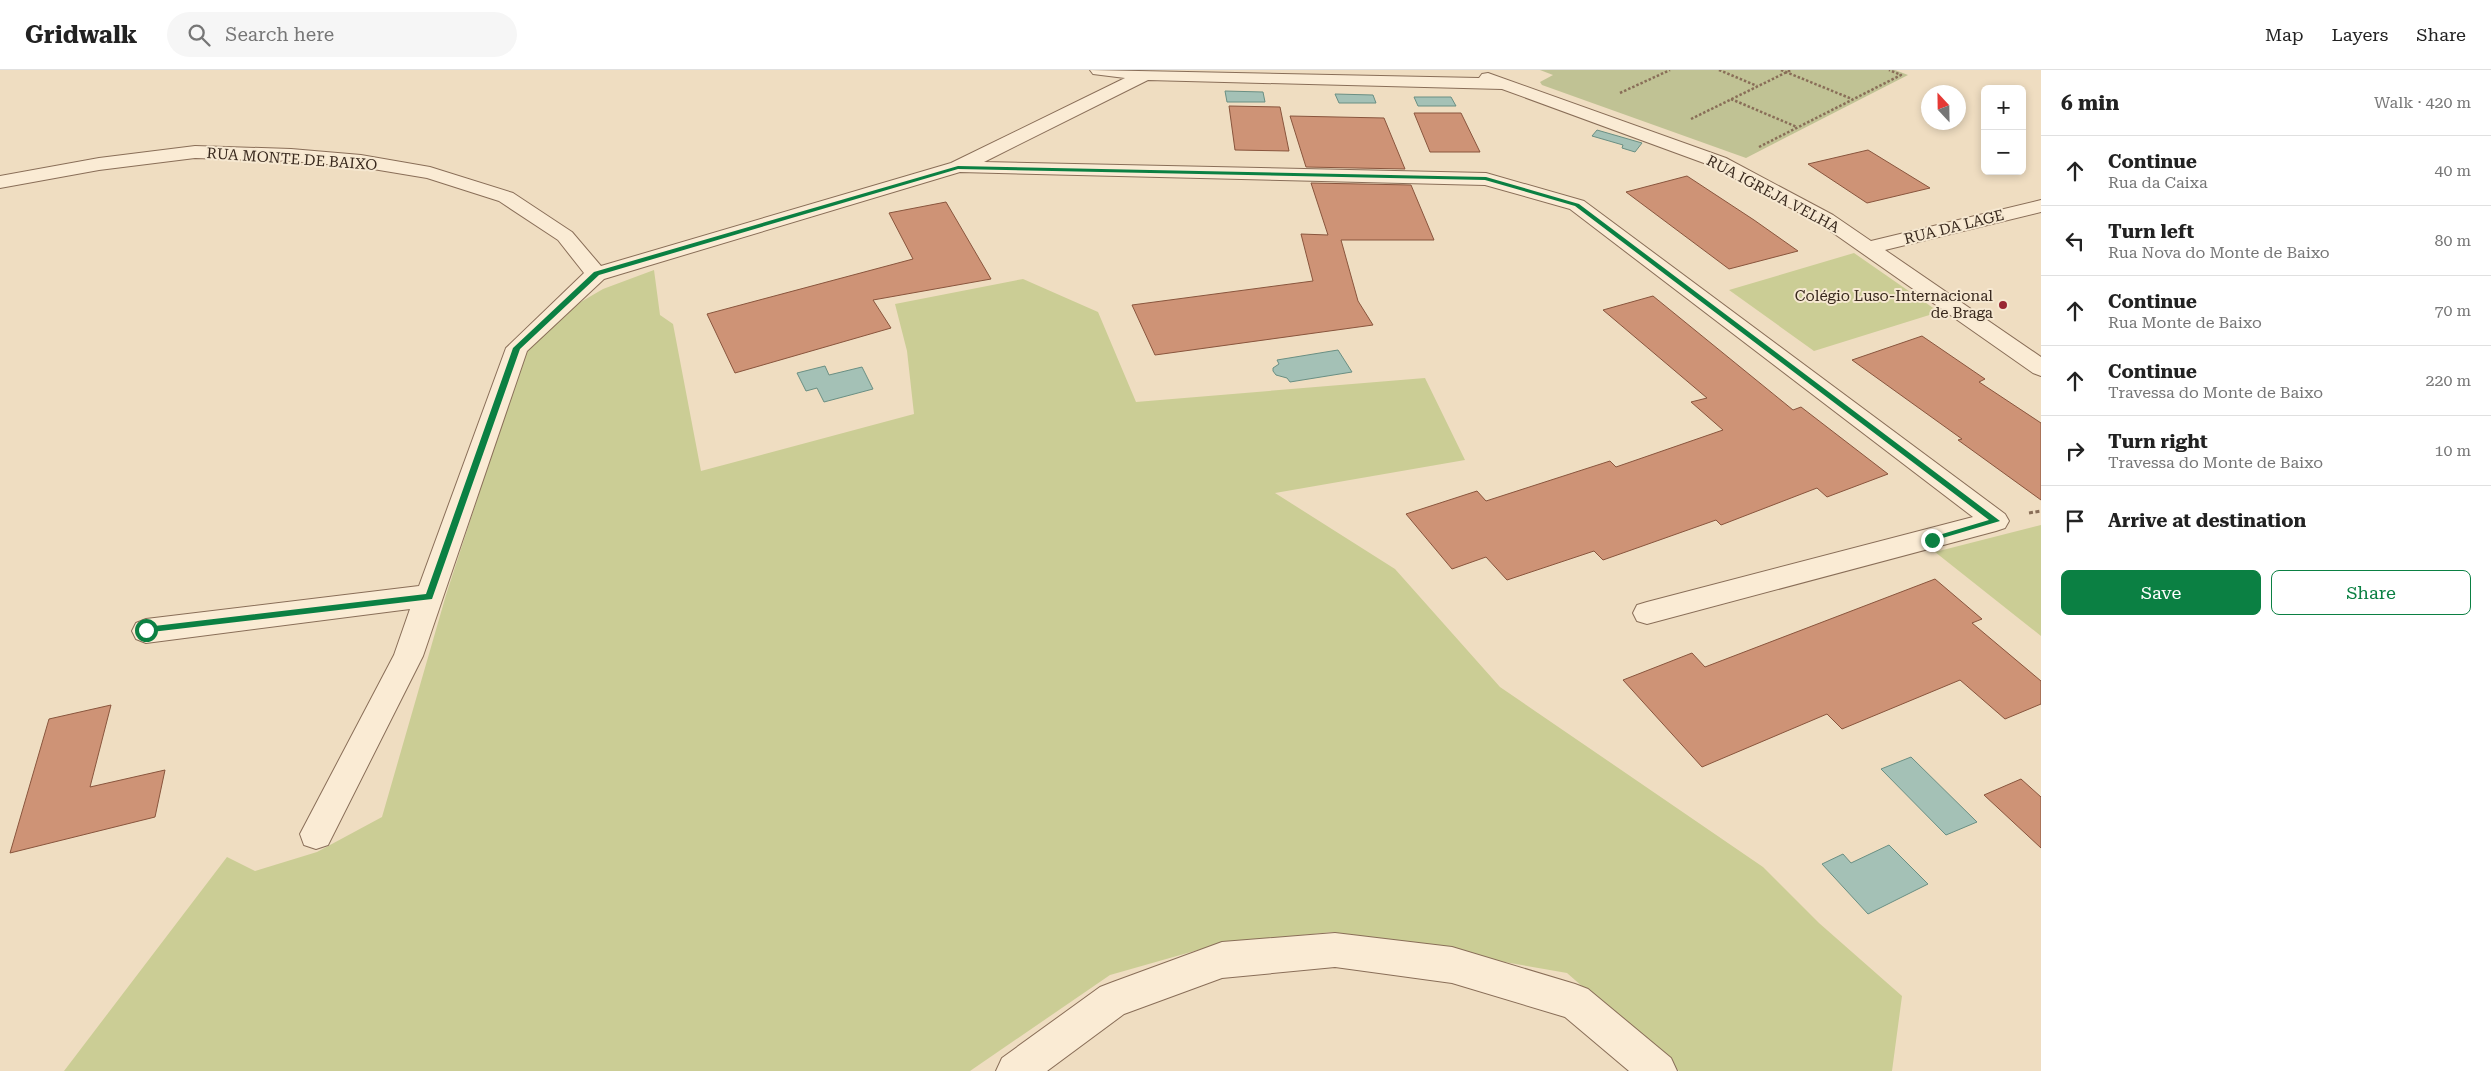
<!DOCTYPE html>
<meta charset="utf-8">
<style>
:root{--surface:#fff;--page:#f6f6f6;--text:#222;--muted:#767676;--line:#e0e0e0;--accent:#0b8043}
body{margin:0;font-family:"Roboto Serif",serif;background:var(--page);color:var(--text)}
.controls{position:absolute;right:15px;top:15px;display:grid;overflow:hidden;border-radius:8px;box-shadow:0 2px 8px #0003}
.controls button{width:45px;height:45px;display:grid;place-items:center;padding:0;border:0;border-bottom:1px solid var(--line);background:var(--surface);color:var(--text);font:25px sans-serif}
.compass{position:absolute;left:1921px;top:15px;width:45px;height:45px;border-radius:50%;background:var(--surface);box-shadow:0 2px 8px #0003;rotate:338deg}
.stop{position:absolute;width:15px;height:15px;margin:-11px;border:4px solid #0b8043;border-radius:50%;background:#fff}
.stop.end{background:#0b8043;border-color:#fff;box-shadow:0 1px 5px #0008}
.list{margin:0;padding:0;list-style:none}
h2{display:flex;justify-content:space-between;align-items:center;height:65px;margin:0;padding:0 20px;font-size:21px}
h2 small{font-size:16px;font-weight:400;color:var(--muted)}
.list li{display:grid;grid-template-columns:32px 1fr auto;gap:15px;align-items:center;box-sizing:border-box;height:70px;padding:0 20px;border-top:1px solid var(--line)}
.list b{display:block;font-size:19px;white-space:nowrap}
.list p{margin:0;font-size:16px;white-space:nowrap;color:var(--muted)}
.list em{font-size:16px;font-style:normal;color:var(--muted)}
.actions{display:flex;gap:10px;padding:15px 20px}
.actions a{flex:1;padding:11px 0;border:1px solid var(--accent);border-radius:8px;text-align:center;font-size:18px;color:var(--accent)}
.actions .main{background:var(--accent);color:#fff}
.icon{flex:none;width:28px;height:28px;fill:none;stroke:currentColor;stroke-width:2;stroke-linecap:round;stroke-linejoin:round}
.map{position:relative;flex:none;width:2041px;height:1001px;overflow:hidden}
header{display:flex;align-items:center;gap:30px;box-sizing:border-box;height:70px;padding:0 25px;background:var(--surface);border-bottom:1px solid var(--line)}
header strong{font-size:24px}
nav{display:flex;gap:28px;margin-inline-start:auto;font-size:18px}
.search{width:350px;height:45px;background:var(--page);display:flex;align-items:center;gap:12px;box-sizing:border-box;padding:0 18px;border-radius:28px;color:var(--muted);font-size:19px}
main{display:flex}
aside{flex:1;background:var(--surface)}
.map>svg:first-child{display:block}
.green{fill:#cbcd95}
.cemetery{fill:#c0c294}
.water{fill:#a4c1b6;stroke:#6a8f83}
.building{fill:#ce9376;stroke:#89553d}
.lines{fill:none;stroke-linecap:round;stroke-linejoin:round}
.minor-casing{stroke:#896e58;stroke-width:2}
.path-far1{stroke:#896e58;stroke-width:2.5;stroke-dasharray:2.5 2;stroke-linecap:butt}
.path{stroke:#896e58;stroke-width:3;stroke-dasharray:4 2.5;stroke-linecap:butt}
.minor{fill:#faebd4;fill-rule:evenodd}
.route{fill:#0b8043}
.poi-dot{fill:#992631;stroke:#f6e8d1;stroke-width:2}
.labels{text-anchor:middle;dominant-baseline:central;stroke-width:4;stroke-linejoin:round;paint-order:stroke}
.far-street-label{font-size:15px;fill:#38281d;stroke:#f6e8d1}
.far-poi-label{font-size:15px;fill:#38281d;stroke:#f6e8d1;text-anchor:end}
</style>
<header>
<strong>Gridwalk</strong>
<div class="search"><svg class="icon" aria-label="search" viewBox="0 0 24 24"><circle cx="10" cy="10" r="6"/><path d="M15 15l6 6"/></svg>Search here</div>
<nav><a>Map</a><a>Layers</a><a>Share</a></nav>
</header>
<main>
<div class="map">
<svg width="2041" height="1001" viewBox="0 0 2041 1001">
<rect width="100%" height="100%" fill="#efddc1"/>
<path class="green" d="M 1854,183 L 1939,242 L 1814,281 L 1729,220 Z
M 654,200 L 660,245 L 673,254 L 701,401 L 914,344 L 907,281 L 895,234 L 1023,209 L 1098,242 L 1136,332 L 1425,308 L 1465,390 L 1275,423 L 1395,499 L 1500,617 L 1763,797 L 1819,853 L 1902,926 L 1892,1001 L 1679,1001 L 1567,903 L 1332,862 L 1219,874 L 1110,905 L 970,1001 L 64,1001 L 227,787 L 255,801 L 317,782 L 382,747 L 446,525 L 526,279 L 562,243 L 603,219 Z
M 2041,455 L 2041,566 L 1935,482 Z"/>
<path class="cemetery" d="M 1540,0 L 1895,0 L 1908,5 L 1746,88 L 1542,15 L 1540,12 L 1553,5 Z"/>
<path class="water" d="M 1225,21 L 1263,22 L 1265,32 L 1227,32 Z
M 1335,24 L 1373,25 L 1376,33 L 1339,33 Z
M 1414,27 L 1451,27 L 1456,36 L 1418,36 Z
M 1597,60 L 1642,73 L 1635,82 L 1622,78 L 1623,75 L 1592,66 Z
M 1338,280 L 1352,302 L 1290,312 L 1287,308 L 1276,305 L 1273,301 L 1273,298 L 1279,294 L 1277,290 Z
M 825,296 L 829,305 L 862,297 L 873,319 L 824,332 L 817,318 L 806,321 L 797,303 Z
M 1911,687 L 1977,752 L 1946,765 L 1881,699 Z
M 1889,775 L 1928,814 L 1868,844 L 1822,794 L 1843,784 L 1851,793 Z"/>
<path class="building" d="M 1229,36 L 1280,37 L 1289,81 L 1235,80 Z
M 1414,43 L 1461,43 L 1480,82 L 1430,82 Z
M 1290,46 L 1384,48 L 1405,99 L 1306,97 Z
M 1868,80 L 1930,118 L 1867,133 L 1808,94 Z
M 1687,106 L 1754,150 L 1798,181 L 1729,199 L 1626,122 Z
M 1311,113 L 1411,115 L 1434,170 L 1341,170 L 1358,231 L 1373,255 L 1155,285 L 1132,235 L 1313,211 L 1301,164 L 1328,165 Z
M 946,132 L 991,209 L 873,230 L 891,258 L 735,303 L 707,244 L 913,189 L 889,143 Z
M 1653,226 L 1793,340 L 1801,337 L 1888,404 L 1827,427 L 1817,418 L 1721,455 L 1716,450 L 1603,490 L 1594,481 L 1507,510 L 1486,487 L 1452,499 L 1406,444 L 1477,421 L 1486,431 L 1610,391 L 1616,397 L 1723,360 L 1691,332 L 1707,328 L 1603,240 Z
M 1922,266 L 1985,309 L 1979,312 L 2041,353 L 2041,430 L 1958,370 L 1962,369 L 1852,290 Z
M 1935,509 L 1982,549 L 1972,553 L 2041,611 L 2041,634 L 2005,649 L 1960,610 L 1842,659 L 1827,644 L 1702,697 L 1623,610 L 1692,583 L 1705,597 Z
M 111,635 L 90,717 L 165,700 L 155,747 L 10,783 L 49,649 Z
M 2021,709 L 2041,727 L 2041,778 L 1984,725 Z"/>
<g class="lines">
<g class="minor-casing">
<path id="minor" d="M 1090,0 L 1479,8 L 1482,4 L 1488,3 L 1726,88 L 1833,145 L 1871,171 L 2041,130 L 2041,142 L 1885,180 L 2041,287 L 2041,306 L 2033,303 L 1819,153 L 1712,96 L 1502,19 L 1148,10 L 984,92 L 1486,103 L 1584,131 L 2005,444 L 2009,451 L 2005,458 L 1996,461 L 1647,554 L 1637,551 L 1633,543 L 1637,535 L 1647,532 L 1973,447 L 1570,139 L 1485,115 L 960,102 L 604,209 L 527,281 L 423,586 L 328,775 L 316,779 L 304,775 L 300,764 L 394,585 L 410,539 L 146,573 L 136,569 L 132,561 L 136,553 L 146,549 L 419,516 L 506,278 L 584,203 L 558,170 L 499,131 L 427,108 L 361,97 L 291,91 L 195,88 L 99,100 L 0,118 L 0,106 L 99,88 L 195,76 L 291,79 L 361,85 L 430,97 L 513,123 L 572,162 L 601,196 L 951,93 L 1125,8 L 1093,4 Z
M 1335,863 L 1452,877 L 1575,914 L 1588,919 L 1671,988 L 1677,1001 L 1629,1001 L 1565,947 L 1452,913 L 1335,897 L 1222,908 L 1124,944 L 1047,1001 L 996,1001 L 1002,988 L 1100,917 L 1113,912 L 1222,872 Z"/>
</g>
<path class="path-far1" d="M 1719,0 L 1757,16
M 1781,0 L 1852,29
M 1620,23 L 1670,0
M 1731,29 L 1797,57
M 1691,49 L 1791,0
M 1759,77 L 1901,5 L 1889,0"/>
<path class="path" d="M 2029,443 L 2041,441"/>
<use href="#minor" class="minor"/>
</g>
<path class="route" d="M 958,96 L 1486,107 L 1579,134 L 2000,451 L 1929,472 L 1929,468 L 1989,450 L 1575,136 L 1485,110 L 958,99 L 599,205 L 520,279 L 432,529 L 143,563 L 142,560 L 146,557 L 426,524 L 513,278 L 594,202 Z"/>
<circle class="poi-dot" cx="2003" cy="235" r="5"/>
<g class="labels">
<g class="far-street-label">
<text transform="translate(292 89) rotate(4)">RUA MONTE DE BAIXO</text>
<text transform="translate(1773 124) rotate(28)">RUA IGREJA VELHA</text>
<text transform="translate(1954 157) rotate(-14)">RUA DA LAGE</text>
</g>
<g class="far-poi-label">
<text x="1993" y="226">Colégio Luso-Internacional<tspan x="1993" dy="17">de Braga</tspan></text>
</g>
</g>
</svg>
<div class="controls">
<button>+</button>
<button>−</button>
</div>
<svg class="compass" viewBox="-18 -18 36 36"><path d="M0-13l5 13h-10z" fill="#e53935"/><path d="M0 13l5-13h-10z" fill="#767676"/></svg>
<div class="stop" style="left:146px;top:560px"></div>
<div class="stop end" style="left:1932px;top:470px"></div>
</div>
<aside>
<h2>6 min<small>Walk · 420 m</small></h2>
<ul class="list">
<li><svg class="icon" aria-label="ahead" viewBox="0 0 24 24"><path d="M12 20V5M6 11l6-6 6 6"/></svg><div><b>Continue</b><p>Rua da Caixa</p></div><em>40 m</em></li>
<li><svg class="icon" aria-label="left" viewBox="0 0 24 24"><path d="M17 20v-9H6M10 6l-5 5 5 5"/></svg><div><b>Turn left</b><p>Rua Nova do Monte de Baixo</p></div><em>80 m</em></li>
<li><svg class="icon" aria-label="ahead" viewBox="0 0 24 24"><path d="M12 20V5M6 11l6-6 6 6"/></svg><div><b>Continue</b><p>Rua Monte de Baixo</p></div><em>70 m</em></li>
<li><svg class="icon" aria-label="ahead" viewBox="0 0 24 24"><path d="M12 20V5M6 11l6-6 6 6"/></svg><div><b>Continue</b><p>Travessa do Monte de Baixo</p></div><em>220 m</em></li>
<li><svg class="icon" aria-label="right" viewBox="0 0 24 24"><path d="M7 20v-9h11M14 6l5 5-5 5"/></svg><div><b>Turn right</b><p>Travessa do Monte de Baixo</p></div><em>10 m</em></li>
<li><svg class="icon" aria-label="arrive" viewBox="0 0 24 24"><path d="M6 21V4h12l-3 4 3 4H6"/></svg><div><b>Arrive at destination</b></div></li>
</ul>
<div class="actions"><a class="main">Save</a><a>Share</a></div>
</aside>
</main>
